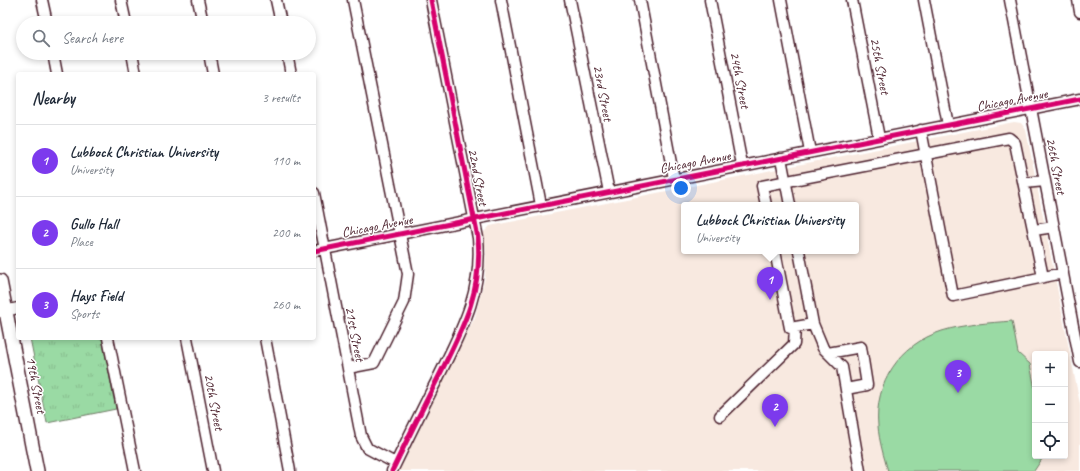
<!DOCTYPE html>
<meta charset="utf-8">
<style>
:root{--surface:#fff;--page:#f2f2f3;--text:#1f2937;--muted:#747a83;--line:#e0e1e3;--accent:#7c3aed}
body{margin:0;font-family:Caveat,sans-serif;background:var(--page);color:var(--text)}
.controls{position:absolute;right:12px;bottom:12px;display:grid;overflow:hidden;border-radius:4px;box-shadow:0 2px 6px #0003}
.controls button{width:36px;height:36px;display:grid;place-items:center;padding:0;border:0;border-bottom:1px solid var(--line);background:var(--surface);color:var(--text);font:20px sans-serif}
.you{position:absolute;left:681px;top:188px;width:14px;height:14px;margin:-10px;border:3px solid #fff;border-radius:50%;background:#1a73e8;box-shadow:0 0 0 6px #1a73e833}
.badge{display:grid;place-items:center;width:26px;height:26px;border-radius:50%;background:var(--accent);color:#fff;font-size:13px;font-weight:700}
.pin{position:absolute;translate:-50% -33px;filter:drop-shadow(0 1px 2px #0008)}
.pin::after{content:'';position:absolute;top:21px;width:14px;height:12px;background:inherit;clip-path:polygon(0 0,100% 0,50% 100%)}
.popup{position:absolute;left:681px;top:202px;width:178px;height:52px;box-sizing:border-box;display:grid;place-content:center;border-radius:4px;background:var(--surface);filter:drop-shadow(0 1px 3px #0005);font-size:13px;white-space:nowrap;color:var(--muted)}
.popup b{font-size:15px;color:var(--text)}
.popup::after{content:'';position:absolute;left:50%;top:100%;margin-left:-8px;border:8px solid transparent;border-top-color:var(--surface)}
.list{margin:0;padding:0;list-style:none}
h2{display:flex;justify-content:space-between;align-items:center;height:52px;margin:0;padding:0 16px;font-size:17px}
h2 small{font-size:13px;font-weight:400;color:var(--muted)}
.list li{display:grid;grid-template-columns:26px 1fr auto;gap:12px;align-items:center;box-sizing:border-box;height:72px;padding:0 16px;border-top:1px solid var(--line)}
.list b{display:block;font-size:15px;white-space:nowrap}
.list p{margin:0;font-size:13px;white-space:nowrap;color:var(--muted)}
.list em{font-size:13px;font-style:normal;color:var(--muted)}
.icon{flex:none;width:22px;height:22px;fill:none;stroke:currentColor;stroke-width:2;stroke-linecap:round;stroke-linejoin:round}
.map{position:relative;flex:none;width:1080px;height:471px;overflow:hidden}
.search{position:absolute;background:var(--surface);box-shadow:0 2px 6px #0003;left:16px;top:16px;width:300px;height:44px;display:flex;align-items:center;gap:10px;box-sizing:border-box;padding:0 14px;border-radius:22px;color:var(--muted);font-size:15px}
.panel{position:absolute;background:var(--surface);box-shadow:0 2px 6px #0003;left:16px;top:72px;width:300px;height:268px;border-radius:4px}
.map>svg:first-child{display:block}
.built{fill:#f8e9e0;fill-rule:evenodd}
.grass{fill:url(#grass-tufts);stroke:#727c68}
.pitch{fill:#9adaa4;stroke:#727c68}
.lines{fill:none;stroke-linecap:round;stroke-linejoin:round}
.minor-casing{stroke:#4a1f2b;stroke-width:13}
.major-casing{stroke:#4a1f2b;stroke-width:16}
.minor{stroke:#fff;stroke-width:10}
.major{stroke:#fff;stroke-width:13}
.cycleway-casing{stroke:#fff;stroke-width:8}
.cycleway{stroke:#d6006c;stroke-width:5}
.labels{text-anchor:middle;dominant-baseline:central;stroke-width:3;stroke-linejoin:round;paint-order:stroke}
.street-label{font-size:14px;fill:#4a1f2b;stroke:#fff}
</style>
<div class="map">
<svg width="1080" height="471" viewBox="0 0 1080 471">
<defs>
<pattern id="grass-tufts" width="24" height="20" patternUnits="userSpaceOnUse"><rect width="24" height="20" fill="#9adaa4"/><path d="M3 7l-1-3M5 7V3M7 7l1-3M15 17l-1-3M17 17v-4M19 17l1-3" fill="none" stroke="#86bb8d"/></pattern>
</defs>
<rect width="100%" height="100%" fill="#fff"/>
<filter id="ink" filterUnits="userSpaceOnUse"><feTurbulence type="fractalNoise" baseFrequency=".025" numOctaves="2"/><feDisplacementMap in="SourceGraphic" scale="8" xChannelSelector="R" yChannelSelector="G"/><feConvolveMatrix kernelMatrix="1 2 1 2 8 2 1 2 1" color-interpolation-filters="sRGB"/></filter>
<g filter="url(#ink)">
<path class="built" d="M 1014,122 L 1021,123 L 1026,130 L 1080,404 L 1080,471 L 399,471 L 475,317 L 485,277 L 486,251 L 483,233 L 490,226 ZM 684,205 L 856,205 L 856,251 L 684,251 ZM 1035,354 L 1065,354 L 1065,456 L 1035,456 Z"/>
<path class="grass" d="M 30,338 L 102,338 L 116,409 L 47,423 Z"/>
<path class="pitch" d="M 1012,321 L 1018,353 L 1030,364 L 1035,389 L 1035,456 L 1044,456 L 1034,471 L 888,471 C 884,457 879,441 878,426 C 874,383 900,344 942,331 C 964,324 989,323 1012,321 Z"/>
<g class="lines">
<g class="minor-casing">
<path id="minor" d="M 42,0 L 47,23
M 121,0 L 126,23
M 198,0 L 203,23
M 276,0 L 281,23
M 501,0 L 541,205
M 570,0 L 609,192
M 640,0 L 674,179
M 710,0 L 742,165
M 781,0 L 810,152
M 852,0 L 879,138
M 924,0 L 948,125
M 1010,0 L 1080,362
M 1078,0 L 1080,12
M 53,53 L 57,74
M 132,53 L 136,74
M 209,53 L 213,74
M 287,53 L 291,74
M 921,130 L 953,296 L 1063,273
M 781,158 L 790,205
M 1024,183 L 1045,181
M 314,193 L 361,436 L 367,448 L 395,463
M 766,205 L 762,186 L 1009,138 L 1015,143 L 1043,277
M 1034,230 L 1054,227
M 314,251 L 1080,99
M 775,251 L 790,328 L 813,324
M 799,251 L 813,324 L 823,348 L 842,367 L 860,471
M 0,312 L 18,308
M 108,338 L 135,471
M 187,338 L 213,471
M 265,338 L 290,471
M 828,353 L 861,347 L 867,385 L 846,389
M 348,368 L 374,363 L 404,302 L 408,274 L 353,0
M 720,416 L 794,344 L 795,327
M 392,471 C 407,440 422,409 438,378 C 461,331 483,293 478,238 L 431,0"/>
</g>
<g class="major-casing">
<path id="major" d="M 0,281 L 37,471"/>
</g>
<use href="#minor" class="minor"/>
<use href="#major" class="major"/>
<g class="cycleway-casing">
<path id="cycleway" d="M 314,251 L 1080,99
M 392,471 C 407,440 422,409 438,378 C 461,331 483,293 478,238 L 431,0"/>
</g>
<use href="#cycleway" class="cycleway"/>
</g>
</g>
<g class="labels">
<g class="street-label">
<text transform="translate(880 66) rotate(79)">25th Street</text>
<text transform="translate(740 80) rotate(79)">24th Street</text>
<text transform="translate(603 93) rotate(79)">23rd Street</text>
<text transform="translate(1012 100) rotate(-11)">Chicago Avenue</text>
<text transform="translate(695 162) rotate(-11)">Chicago Avenue</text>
<text transform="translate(1056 166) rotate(79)">26th Street</text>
<text transform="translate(478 177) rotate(79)">22nd Street</text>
<text transform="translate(377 226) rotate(-11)">Chicago Avenue</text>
<text transform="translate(355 334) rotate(79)">21st Street</text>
<text transform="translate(36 385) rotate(79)">19th Street</text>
<text transform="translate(214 402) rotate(79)">20th Street</text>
</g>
</g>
</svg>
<div class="controls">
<button>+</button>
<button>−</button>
<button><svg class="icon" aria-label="locate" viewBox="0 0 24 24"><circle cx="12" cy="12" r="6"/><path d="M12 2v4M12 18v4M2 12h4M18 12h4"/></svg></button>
</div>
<div class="you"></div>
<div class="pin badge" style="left:770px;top:300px">1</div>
<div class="popup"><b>Lubbock Christian University</b>University</div>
<div class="pin badge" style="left:775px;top:427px">2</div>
<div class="pin badge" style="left:958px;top:393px">3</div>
<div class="search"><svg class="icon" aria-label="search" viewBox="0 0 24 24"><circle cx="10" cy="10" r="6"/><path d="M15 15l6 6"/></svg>Search here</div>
<section class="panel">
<h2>Nearby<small>3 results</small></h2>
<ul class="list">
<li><span class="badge">1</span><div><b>Lubbock Christian University</b><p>University</p></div><em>110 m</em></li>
<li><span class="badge">2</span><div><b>Gullo Hall</b><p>Place</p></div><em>200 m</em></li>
<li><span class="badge">3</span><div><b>Hays Field</b><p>Sports</p></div><em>260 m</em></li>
</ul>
</section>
</div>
